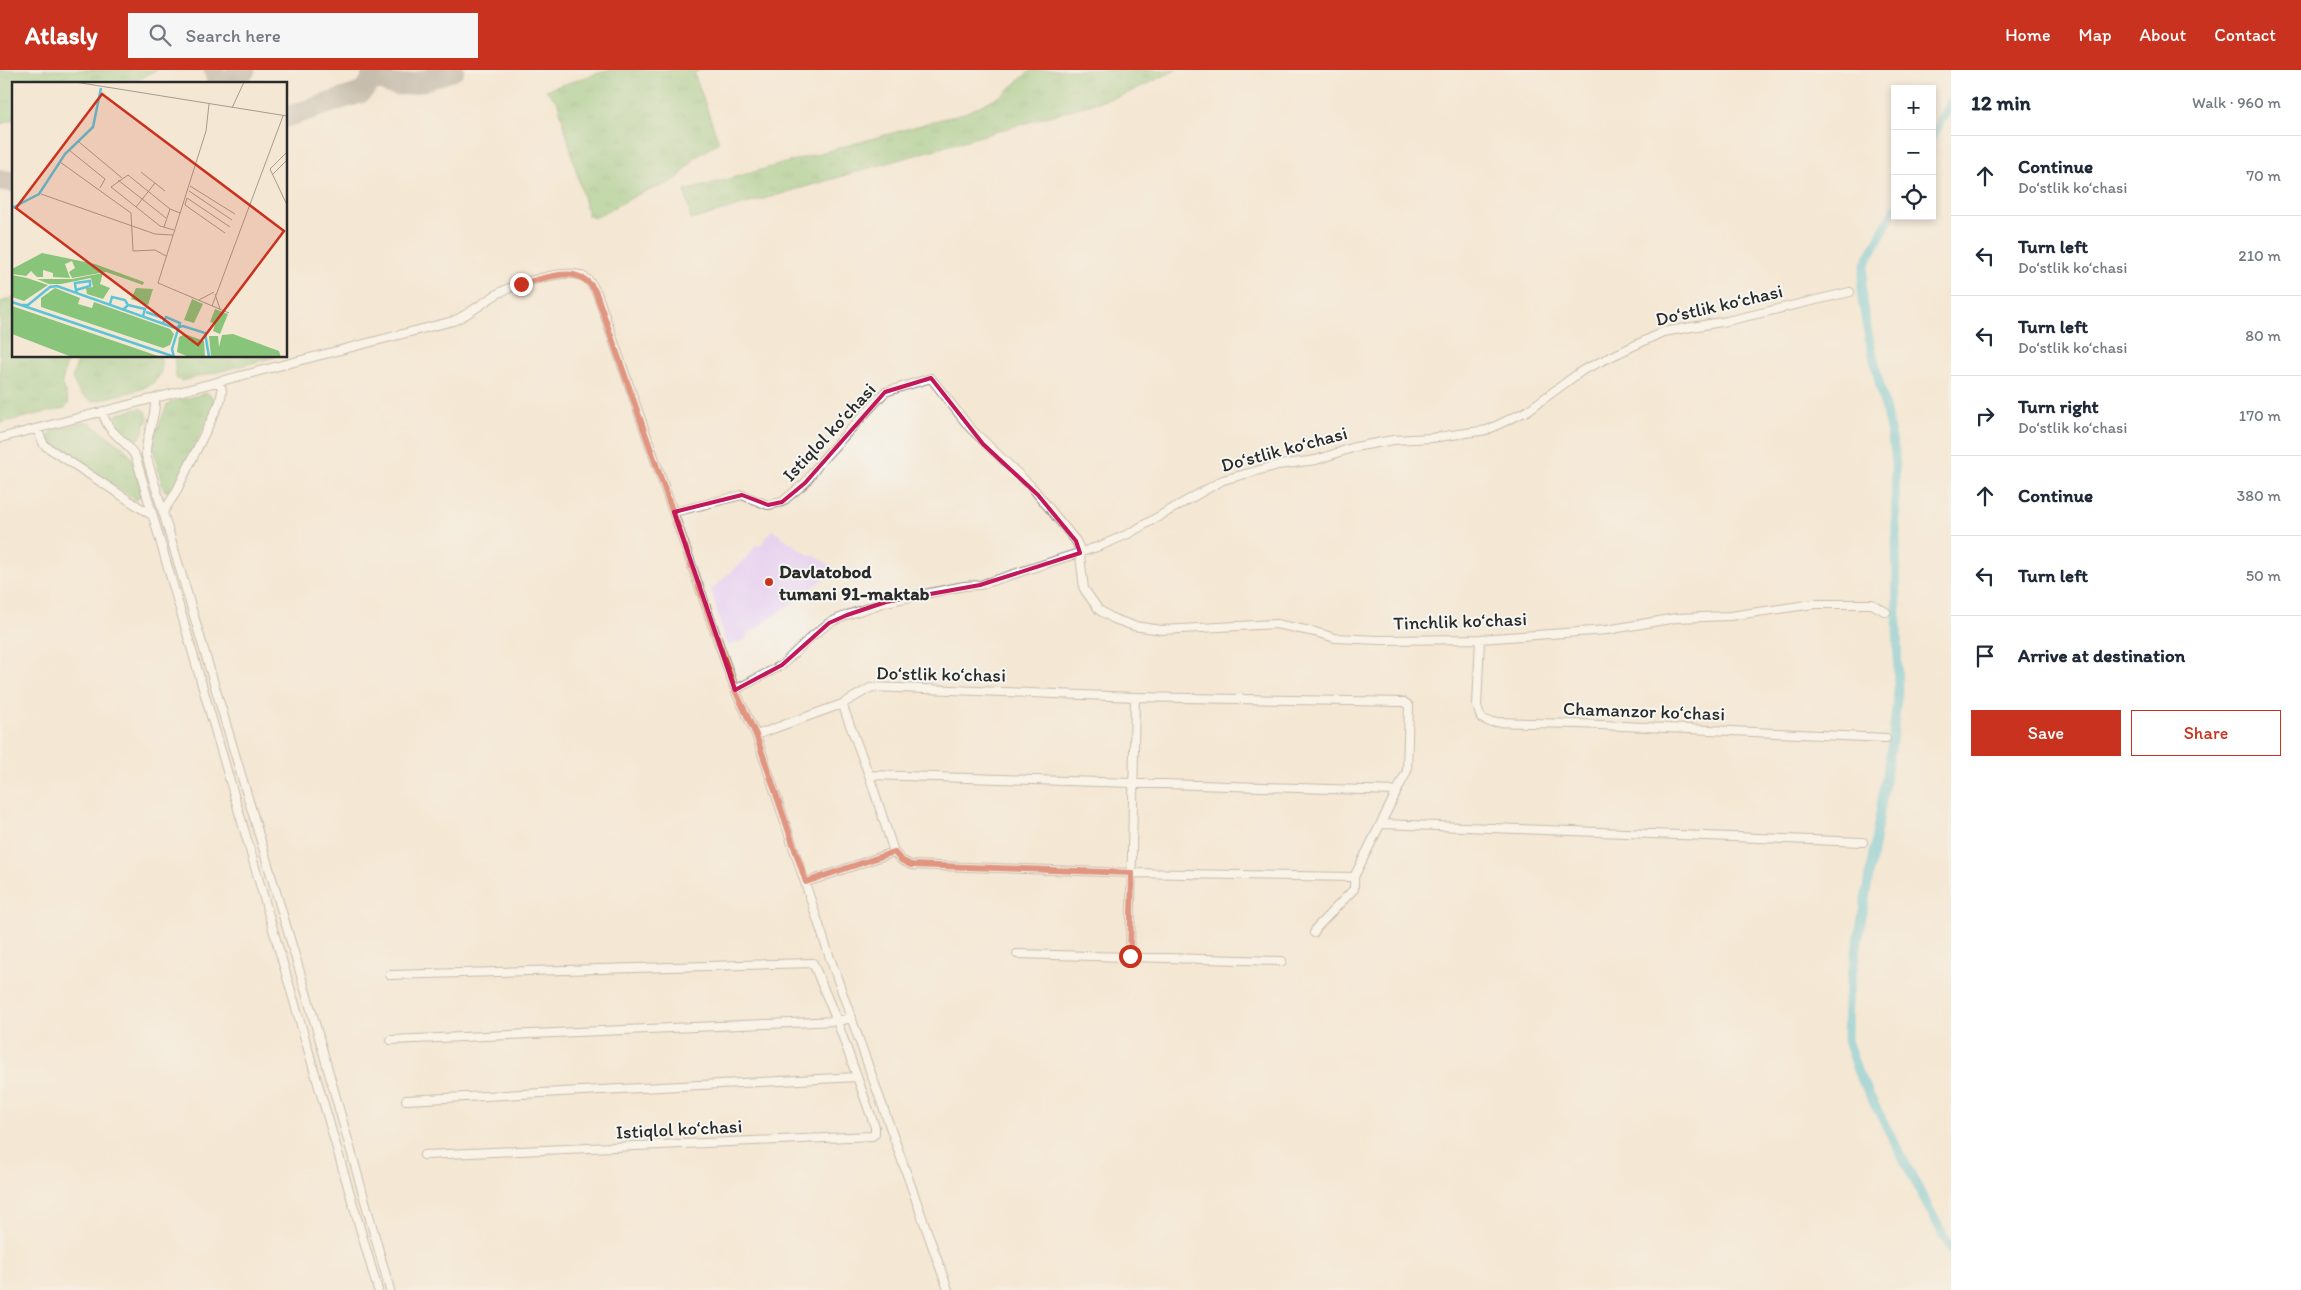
<!DOCTYPE html>
<meta charset="utf-8">
<style>
:root{--surface:#fff;--page:#f6f6f7;--text:#1f2937;--muted:#747a83;--line:#e0e1e3;--accent:#c8321e}
body{margin:0;font-family:Itim,sans-serif;background:var(--page);color:var(--text)}
.controls{position:absolute;right:15px;top:15px;display:grid;overflow:hidden;border-radius:0px;box-shadow:0 2px 8px #0003}
.controls button{width:45px;height:45px;display:grid;place-items:center;padding:0;border:0;border-bottom:1px solid var(--line);background:var(--surface);color:var(--text);font:25px sans-serif}
.stop{position:absolute;width:15px;height:15px;margin:-11px;border:4px solid #c8321e;border-radius:50%;background:#fff}
.stop.end{background:#c8321e;border-color:#fff;box-shadow:0 1px 5px #0008}
.list{margin:0;padding:0;list-style:none}
h2{display:flex;justify-content:space-between;align-items:center;height:65px;margin:0;padding:0 20px;font-size:21px}
h2 small{font-size:16px;font-weight:400;color:var(--muted)}
.list li{display:grid;grid-template-columns:32px 1fr auto;gap:15px;align-items:center;box-sizing:border-box;height:80px;padding:0 20px;border-top:1px solid var(--line)}
.list b{display:block;font-size:19px;white-space:nowrap}
.list p{margin:0;font-size:16px;white-space:nowrap;color:var(--muted)}
.list em{font-size:16px;font-style:normal;color:var(--muted)}
.actions{display:flex;gap:10px;padding:15px 20px}
.actions a{flex:1;padding:11px 0;border:1px solid var(--accent);border-radius:0px;text-align:center;font-size:18px;color:var(--accent)}
.actions .main{background:var(--accent);color:#fff}
.icon{flex:none;width:28px;height:28px;fill:none;stroke:currentColor;stroke-width:2;stroke-linecap:round;stroke-linejoin:round}
.map{position:relative;flex:none;width:1951px;height:1220px;overflow:hidden}
header{display:flex;align-items:center;gap:30px;box-sizing:border-box;height:70px;padding:0 25px;background:var(--accent);color:#fff}
header strong{font-size:24px}
nav{display:flex;gap:28px;margin-inline-start:auto;font-size:18px}
.search{width:350px;height:45px;background:var(--page);display:flex;align-items:center;gap:12px;box-sizing:border-box;padding:0 18px;border-radius:0px;color:var(--muted);font-size:19px}
main{display:flex}
aside{flex:1;background:var(--surface)}
.map>svg:first-child{display:block}
.built{fill:#e8d2ef}
.grass{fill:url(#grass-tufts);stroke:#5a7852}
.lines{fill:none;stroke-linecap:round;stroke-linejoin:round}
.canal{stroke:#5cc4d8;stroke-width:9}
.taxiway{stroke:#90897f;stroke-width:21}
.minor-casing{stroke:#90897f;stroke-width:10}
.minor{stroke:#fff;stroke-width:8}
.route{stroke:#c8321e;stroke-width:6}
.marked{fill:none;stroke:#c2185b;stroke-width:4;stroke-linejoin:round}
.poi-dot{fill:#c8321e;stroke:#f6f6f2;stroke-width:2}
.labels{text-anchor:middle;dominant-baseline:central;stroke-width:4;stroke-linejoin:round;paint-order:stroke}
.street-label{font-size:19px;fill:#2b2b2b;stroke:#f6f6f2}
.poi-label{font-size:19px;font-weight:bold;fill:#2b2b2b;stroke:#f6f6f2;text-anchor:start}
.inset-river{fill:none;stroke:#5cc4d8;stroke-width:2.5}
.inset-road{fill:none;stroke:#a49c90;stroke-width:1}
.view{fill:#c8321e;fill-opacity:0.15;stroke:#c8321e;stroke-width:2.5}
.inset-edge{fill:none;stroke:#2b2b2b;stroke-width:2.5}
</style>
<header>
<strong>Atlasly</strong>
<div class="search"><svg class="icon" aria-label="search" viewBox="0 0 24 24"><circle cx="10" cy="10" r="6"/><path d="M15 15l6 6"/></svg>Search here</div>
<nav><a>Home</a><a>Map</a><a>About</a><a>Contact</a></nav>
</header>
<main>
<div class="map">
<svg width="1951" height="1220" viewBox="0 0 1951 1220">
<defs>
<pattern id="grass-tufts" width="24" height="20" patternUnits="userSpaceOnUse" patternTransform="scale(1.25)"><rect width="24" height="20" fill="#88c57a"/><path d="M3 7l-1-3M5 7V3M7 7l1-3M15 17l-1-3M17 17v-4M19 17l1-3" fill="none" stroke="#6fa064"/></pattern>
</defs>
<rect width="100%" height="100%" fill="#f6f6f2"/>
<filter id="ink" filterUnits="userSpaceOnUse"><feTurbulence type="fractalNoise" baseFrequency=".02" numOctaves="2"/><feDisplacementMap in="SourceGraphic" scale="10" xChannelSelector="R" yChannelSelector="G"/><feConvolveMatrix kernelMatrix="1 2 1 2 8 2 1 2 1" color-interpolation-filters="sRGB"/></filter>
<filter id="wash" filterUnits="userSpaceOnUse"><feTurbulence type="fractalNoise" baseFrequency=".0096" numOctaves="4" result="noise"/><feDisplacementMap in="SourceGraphic" scale="20" xChannelSelector="R" yChannelSelector="G"/><feGaussianBlur stdDeviation="1.12" result="paint"/><feColorMatrix in="noise" values="0 0 0 0 0 0 0 0 0 0 0 0 0 0 0 0 0 1.4 0 .05"/><feComposite in="paint" operator="in"/></filter>
<g filter="url(#wash)">
<rect width="100%" height="100%" fill="#f4e7d3"/>
<path class="built" d="M 772,460 L 809,485 L 816,486 L 834,498 L 831,504 L 746,566 L 747,569 L 726,576 L 711,520 L 749,485 L 756,475 L 759,477 Z"/>
<path class="grass" d="M 0,0 L 156,0 L 144,7 L 124,14 L 14,14 L 14,50 L 0,54 Z
M 608,0 L 700,0 L 694,3 L 719,72 L 695,88 L 679,107 L 670,113 L 639,124 L 594,148 L 588,145 L 558,33 L 546,20 Z
M 1031,0 L 1176,0 L 1126,24 L 691,150 L 685,121 L 967,42 L 1002,25 Z
M 14,227 L 14,286 L 68,286 L 62,313 L 69,334 L 65,338 L 0,353 L 0,232 Z
M 85,286 L 160,286 C 169,315 139,320 118,325 C 110,327 101,331 92,331 L 80,324 L 72,308 L 77,293 Z
M 174,286 L 275,286 L 275,287 L 182,311 L 176,308 Z
M 207,323 L 215,329 L 215,335 L 174,417 L 170,421 L 165,421 L 162,416 L 152,373 L 167,335 L 171,332 Z
M 140,338 L 146,341 L 148,348 L 140,368 L 134,370 L 116,357 L 114,350 L 117,344 Z
M 84,352 L 90,353 L 125,379 L 131,387 L 141,421 L 140,427 L 136,430 L 51,375 L 48,370 L 51,361 Z"/>
<g class="lines">
<path class="canal" d="M 1932,68 L 1951,32
M 1895,138 L 1865,194 L 1862,212 L 1862,231 L 1867,258 L 1895,382 L 1898,622 L 1892,672 L 1848,929 L 1847,970 L 1858,1003 L 1951,1180"/>
<path class="taxiway" d="M 214,0 L 218,14
M 374,0 C 389,30 431,7 454,0
M 229,14 L 233,7 L 245,0
M 286,47 L 360,23 L 371,12 L 372,0
M 0,110 L 14,112"/>
</g>
</g>
<g filter="url(#ink)">
<g class="lines">
<g class="minor-casing">
<path id="minor" d="M 155,328 C 157,348 145,364 146,385 L 313,946 L 390,1220
M 103,341 C 105,363 127,369 136,388 L 378,1220
M 37,359 L 44,375 L 153,446
M 0,368 L 453,251 C 470,244 483,232 499,223 C 515,214 565,198 582,206 C 589,209 593,216 597,223 L 735,620 L 756,665 L 830,888 L 948,1220
M 163,442 L 175,424 L 220,332 L 222,321 L 220,311
M 674,442 L 742,425 L 768,435 L 782,432 L 805,413 L 822,390 L 885,322 L 931,308 L 970,358 L 1031,416 L 1076,471 L 1079,477 L 1084,519 L 1099,540 L 1114,549 L 1134,556 L 1162,560 L 1276,554 L 1315,562 L 1335,568 L 1379,570 L 1480,569 L 1607,560 L 1676,548 L 1730,546 L 1814,534 L 1872,534 L 1886,542
M 1480,569 L 1477,636 L 1481,648 L 1490,652 L 1579,654 L 1886,668
M 735,620 L 782,595 L 811,567 L 829,553 L 847,545 L 886,532 L 964,516 L 980,515 L 1100,476 L 1128,464 L 1223,410 L 1278,395 L 1316,390 L 1355,377 L 1393,370 L 1431,368 L 1487,360 L 1527,341 L 1583,300 L 1663,262 L 1727,251 L 1850,222
M 842,634 L 869,705 L 894,782
M 756,665 L 842,634 L 872,617 L 1135,627 L 1404,632 L 1409,636 L 1407,701 L 1354,807 L 1132,803 L 911,795 L 901,790 L 894,782 L 807,812
M 869,705 L 1397,721
M 1382,754 L 1863,772
M 1314,863 L 1317,857 L 1354,819 L 1354,807
M 1017,884 L 1282,891
M 1130,886 L 1135,627
M 390,905 L 813,893 L 837,951 L 391,970
M 406,1030 L 857,1007
M 424,1085 L 872,1066 L 875,1064 L 875,1057 L 837,951 L 851,948"/>
</g>
<use href="#minor" class="minor"/>
</g>
</g>
<g class="lines" filter="url(#ink)">
<path class="route" d="M 521,214 C 548,208 580,192 596,223 L 735,620 L 756,665 L 806,812 L 894,782 L 901,790 L 911,795 L 1132,803 L 1130,886"/>
</g>
<path d="M0 0H1951V1220H0ZM 931,308 L 983,374 L 1038,425 L 1076,471 L 1080,483 L 980,515 L 886,532 L 847,545 L 829,553 L 782,595 L 735,620 L 674,442 L 742,425 L 768,435 L 782,432 L 805,413 L 885,322 Z" fill="#f4e7d3" fill-opacity=".55" fill-rule="evenodd"/>
<path class="marked" d="M 931,308 L 983,374 L 1038,425 L 1076,471 L 1080,483 L 980,515 L 886,532 L 847,545 L 829,553 L 782,595 L 735,620 L 674,442 L 742,425 L 768,435 L 782,432 L 805,413 L 885,322 Z"/>
<circle class="poi-dot" cx="769" cy="512" r="5"/>
<g class="labels">
<g class="street-label">
<text transform="translate(1719 235) rotate(-13)">Doʻstlik koʻchasi</text>
<text transform="translate(829 362) rotate(-47)">Istiqlol koʻchasi</text>
<text transform="translate(1284 379) rotate(-15)">Doʻstlik koʻchasi</text>
<text transform="translate(1460 551) rotate(-2)">Tinchlik koʻchasi</text>
<text transform="translate(941 604) rotate(1)">Doʻstlik koʻchasi</text>
<text transform="translate(1644 641) rotate(2)">Chamanzor koʻchasi</text>
<text transform="translate(679 1059) rotate(-3)">Istiqlol koʻchasi</text>
</g>
<g class="poi-label">
<text x="779" y="501">Davlatobod<tspan x="779" dy="22">tumani 91-maktab</tspan></text>
</g>
</g>
<g transform="translate(12 12)">
<rect width="275" height="275" fill="#f4e7d3"/>
<path d="M 30,171 L 83,182 L 132,200 L 131,203 L 94,190 L 60,196 L 57,190 L 63,186 L 60,179 L 53,182 L 58,196 L 41,195 L 41,191 L 31,188 L 31,195 L 25,195 L 19,189 L 14,194 L 0,192 L 0,187 ZM 91,191 L 88,202 L 98,206 L 91,217 L 75,212 L 74,206 L 81,205 L 79,196 L 49,202 L 37,202 L 25,197 L 60,197 ZM 0,193 L 15,196 L 36,203 L 12,219 L 0,215 ZM 43,206 L 68,216 L 66,222 L 80,226 L 82,220 L 158,247 L 162,252 L 158,263 L 151,266 L 29,225 L 29,216 ZM 124,206 L 141,207 L 136,223 L 119,217 ZM 180,217 L 191,222 L 182,241 L 172,238 ZM 0,224 L 149,275 L 60,275 L 0,252 ZM 203,227 L 216,232 L 208,252 L 201,249 L 203,242 L 198,240 ZM 173,252 L 192,259 L 193,275 L 177,275 L 165,270 L 167,255 ZM 221,252 L 267,269 L 269,275 L 199,275 L 197,254 L 206,254 L 207,265 L 210,253 Z" fill="#88c57a"/>
<path class="inset-river" d="M 0,126 L 27,112 L 53,72 L 81,45 L 89,6M 64,208 L 78,204 L 78,199 L 63,201 L 63,202 L 64,208 L 64,209 L 65,211M 0,220 L 163,275M 98,222 L 100,215 L 113,218 L 116,223 L 112,227M 10,223 L 16,223 L 38,205 L 45,204 L 163,246 L 171,244 L 193,251 L 197,275M 116,223 L 133,227 L 131,234M 134,230 L 151,236M 151,241 L 154,235 L 168,241 L 160,267 L 162,275"/>
<path class="inset-road" d="M 63,0 L 275,34M 197,22 L 194,49 L 146,201 L 217,231M 220,26 L 232,0M 67,60 L 110,96M 57,68 L 93,97 L 88,106M 275,70 L 258,87 L 275,123M 48,80 L 119,131 L 121,169 L 143,168 L 154,174M 129,90 L 153,109M 261,92 L 275,78M 106,98 L 154,136M 178,104 L 223,132M 177,109 L 220,138M 29,112 L 143,152 L 161,153M 124,125 L 143,101M 152,145 L 158,127M 162,148 L 148,144 L 99,105 L 116,93 L 158,127 L 168,131M 213,151 L 173,123 L 175,116 L 218,145M 203,212 L 208,227M 187,218 L 202,210M 200,224 L 271,34"/>
<path class="view" d="M 90,12 L 272,149 L 186,263 L 4,126 Z"/>
<rect width="275" height="275" class="inset-edge"/>
</g>
</svg>
<div class="controls">
<button>+</button>
<button>−</button>
<button><svg class="icon" aria-label="locate" viewBox="0 0 24 24"><circle cx="12" cy="12" r="6"/><path d="M12 2v4M12 18v4M2 12h4M18 12h4"/></svg></button>
</div>
<div class="stop" style="left:1130px;top:886px"></div>
<div class="stop end" style="left:521px;top:214px"></div>
</div>
<aside>
<h2>12 min<small>Walk · 960 m</small></h2>
<ul class="list">
<li><svg class="icon" aria-label="ahead" viewBox="0 0 24 24"><path d="M12 20V5M6 11l6-6 6 6"/></svg><div><b>Continue</b><p>Doʻstlik koʻchasi</p></div><em>70 m</em></li>
<li><svg class="icon" aria-label="left" viewBox="0 0 24 24"><path d="M17 20v-9H6M10 6l-5 5 5 5"/></svg><div><b>Turn left</b><p>Doʻstlik koʻchasi</p></div><em>210 m</em></li>
<li><svg class="icon" aria-label="left" viewBox="0 0 24 24"><path d="M17 20v-9H6M10 6l-5 5 5 5"/></svg><div><b>Turn left</b><p>Doʻstlik koʻchasi</p></div><em>80 m</em></li>
<li><svg class="icon" aria-label="right" viewBox="0 0 24 24"><path d="M7 20v-9h11M14 6l5 5-5 5"/></svg><div><b>Turn right</b><p>Doʻstlik koʻchasi</p></div><em>170 m</em></li>
<li><svg class="icon" aria-label="ahead" viewBox="0 0 24 24"><path d="M12 20V5M6 11l6-6 6 6"/></svg><div><b>Continue</b></div><em>380 m</em></li>
<li><svg class="icon" aria-label="left" viewBox="0 0 24 24"><path d="M17 20v-9H6M10 6l-5 5 5 5"/></svg><div><b>Turn left</b></div><em>50 m</em></li>
<li><svg class="icon" aria-label="arrive" viewBox="0 0 24 24"><path d="M6 21V4h12l-3 4 3 4H6"/></svg><div><b>Arrive at destination</b></div></li>
</ul>
<div class="actions"><a class="main">Save</a><a>Share</a></div>
</aside>
</main>
